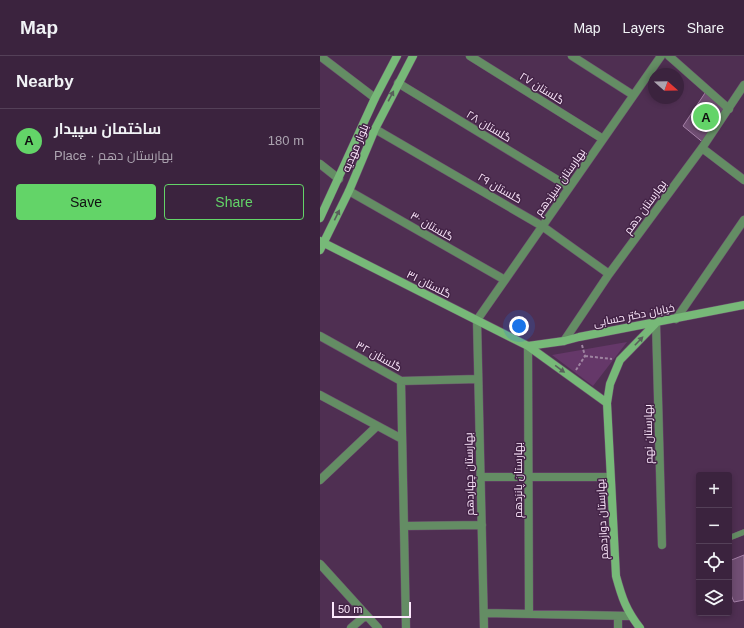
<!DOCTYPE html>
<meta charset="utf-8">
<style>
:root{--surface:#3b233e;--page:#462f49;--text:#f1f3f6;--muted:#aca4b0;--line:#544058;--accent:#63d468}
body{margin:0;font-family:Arial,Cairo,sans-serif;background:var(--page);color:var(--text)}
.controls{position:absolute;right:12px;bottom:12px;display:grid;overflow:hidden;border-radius:4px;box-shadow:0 2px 6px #0003}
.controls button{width:36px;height:36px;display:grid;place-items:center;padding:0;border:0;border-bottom:1px solid var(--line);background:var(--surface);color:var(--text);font:20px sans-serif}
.compass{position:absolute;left:328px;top:12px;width:36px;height:36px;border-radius:50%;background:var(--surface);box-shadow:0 2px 6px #0003;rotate:110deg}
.scale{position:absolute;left:12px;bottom:10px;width:79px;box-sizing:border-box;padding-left:4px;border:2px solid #fde8fd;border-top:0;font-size:11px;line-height:14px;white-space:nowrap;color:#fde8fd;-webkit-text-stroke:3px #442447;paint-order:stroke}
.you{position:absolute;left:199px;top:270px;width:14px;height:14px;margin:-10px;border:3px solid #fff;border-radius:50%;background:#1a73e8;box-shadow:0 0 0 6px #1a73e833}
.badge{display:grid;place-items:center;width:26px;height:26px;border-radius:50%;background:var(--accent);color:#111;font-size:13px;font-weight:700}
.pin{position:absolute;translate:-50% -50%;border:2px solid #fff;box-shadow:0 1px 4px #0006}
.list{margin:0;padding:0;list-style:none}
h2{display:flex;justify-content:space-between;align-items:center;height:52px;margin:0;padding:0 16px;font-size:17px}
h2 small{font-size:13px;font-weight:400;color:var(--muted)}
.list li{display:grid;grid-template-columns:26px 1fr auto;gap:12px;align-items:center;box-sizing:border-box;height:64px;padding:0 16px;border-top:1px solid var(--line)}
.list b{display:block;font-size:15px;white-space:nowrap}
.list p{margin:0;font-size:13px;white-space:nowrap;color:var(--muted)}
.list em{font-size:13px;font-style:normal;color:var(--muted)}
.actions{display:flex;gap:8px;padding:12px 16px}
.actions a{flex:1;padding:9px 0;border:1px solid var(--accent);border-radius:4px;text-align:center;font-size:14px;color:var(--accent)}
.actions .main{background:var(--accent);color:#111}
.icon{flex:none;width:22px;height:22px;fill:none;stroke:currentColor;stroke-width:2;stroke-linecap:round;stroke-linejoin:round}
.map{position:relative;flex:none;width:424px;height:572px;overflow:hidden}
header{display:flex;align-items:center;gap:24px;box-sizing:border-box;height:56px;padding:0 20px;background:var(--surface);border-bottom:1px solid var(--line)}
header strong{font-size:19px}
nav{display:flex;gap:22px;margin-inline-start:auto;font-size:14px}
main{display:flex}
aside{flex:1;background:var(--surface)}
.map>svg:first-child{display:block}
.green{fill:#653869}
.building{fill:#704e73;stroke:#a681a8}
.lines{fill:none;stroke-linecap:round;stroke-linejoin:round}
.lane-casing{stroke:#6b4d6d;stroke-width:6}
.street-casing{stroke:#6b4d6d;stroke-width:9}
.secondary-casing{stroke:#6b4d6d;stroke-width:9}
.path{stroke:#9f84a1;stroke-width:2;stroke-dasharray:3 2;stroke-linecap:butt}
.lane{stroke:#648d64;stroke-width:5.5}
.street{stroke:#648d64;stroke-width:8}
.secondary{stroke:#77b978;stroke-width:8}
.oneway{fill:#58605b}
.labels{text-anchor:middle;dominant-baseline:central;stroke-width:3;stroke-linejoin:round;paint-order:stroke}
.street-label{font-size:11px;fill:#fde8fd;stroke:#442447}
</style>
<header>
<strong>Map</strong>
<nav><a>Map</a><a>Layers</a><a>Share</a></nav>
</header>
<main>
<aside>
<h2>Nearby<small></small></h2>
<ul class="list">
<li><span class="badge">A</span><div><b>ساختمان سپیدار</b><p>Place · بهارستان دهم</p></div><em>180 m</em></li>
</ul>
<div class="actions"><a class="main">Save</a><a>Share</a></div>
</aside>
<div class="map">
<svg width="424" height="572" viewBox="0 0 424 572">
<rect width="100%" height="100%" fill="#4f2f52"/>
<path class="green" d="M 307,286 L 273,330 L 232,299 Z"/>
<path class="building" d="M 387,34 L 409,53 L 385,88 L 363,70 Z
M 424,499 L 424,544 L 414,546 L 409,534 L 409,505 Z"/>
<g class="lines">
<g class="lane-casing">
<path id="lane" d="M 409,482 L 424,476"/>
</g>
<g class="street-casing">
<path id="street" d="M 0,0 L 55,42
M 150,0 L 283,83
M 252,0 L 313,39
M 349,0 L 409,53
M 78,27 L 249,131
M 55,73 L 222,170 L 289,218
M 382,92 L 424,124
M 0,108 L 19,123
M 29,135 L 185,224
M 356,263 L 424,164
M 336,267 L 342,489
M 0,280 L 81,325 L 158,323
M 244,285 L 289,218 L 382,92 L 424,29
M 208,290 L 209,558
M 81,325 L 86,572
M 0,339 L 82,383
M 160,421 L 290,421
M 0,424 L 57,370
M 84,470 L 162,469
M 0,508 L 58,572
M 164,557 L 311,560
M 298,560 L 298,572
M 31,572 L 46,559
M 164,572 L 157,264 L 341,0"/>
</g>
<g class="secondary-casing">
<path id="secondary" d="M 0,162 L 55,42 L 77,0
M 0,185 L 208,290 L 287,347 L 290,328 L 300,304 L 336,267
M 0,194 L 29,135 L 55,73 L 93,0
M 208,290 L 244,285 L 259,281 L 424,249
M 287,347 L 296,520 C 302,542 306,554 320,572"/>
</g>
<path class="path" d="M 262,289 L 265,300
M 265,300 L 292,303
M 256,314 L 265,300"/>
<use href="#lane" class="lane"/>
<use href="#street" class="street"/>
<use href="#secondary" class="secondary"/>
</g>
<defs><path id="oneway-solid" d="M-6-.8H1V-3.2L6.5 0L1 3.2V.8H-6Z"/></defs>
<g class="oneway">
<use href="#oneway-solid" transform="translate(71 40) rotate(-62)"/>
<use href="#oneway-solid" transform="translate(17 159) rotate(-64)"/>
<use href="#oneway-solid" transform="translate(319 285) rotate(-46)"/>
<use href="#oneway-solid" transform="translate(240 313) rotate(36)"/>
</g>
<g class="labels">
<g class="street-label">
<text transform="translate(222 32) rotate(32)">گلستان ۲۷</text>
<text transform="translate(169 70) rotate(31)">گلستان ۲۸</text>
<text transform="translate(35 92) rotate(-67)">بلوار مهدیه</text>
<text transform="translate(240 126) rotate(-55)">بهارستان سیزدهم</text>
<text transform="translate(180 132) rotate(30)">گلستان ۲۹</text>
<text transform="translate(325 151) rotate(-54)">بهارستان دهم</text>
<text transform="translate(112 170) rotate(30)">گلستان ۳۰</text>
<text transform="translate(109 228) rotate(27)">گلستان ۳۱</text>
<text transform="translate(314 259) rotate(-11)">خیابان دکتر حسابی</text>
<text transform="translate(59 300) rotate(29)">گلستان ۳۲</text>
<text transform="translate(328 378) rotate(-91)">بهارستان نهم</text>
<text transform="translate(149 418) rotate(-91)">بهارستان چهاردهم</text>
<text transform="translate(198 424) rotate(-90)">بهارستان پانزدهم</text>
<text transform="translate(282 463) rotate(-93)">بهارستان دوازدهم</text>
</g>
</g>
</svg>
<div class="controls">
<button>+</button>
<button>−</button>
<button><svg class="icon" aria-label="locate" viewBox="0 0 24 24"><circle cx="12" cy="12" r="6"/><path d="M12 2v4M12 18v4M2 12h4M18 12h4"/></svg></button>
<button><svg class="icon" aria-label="layers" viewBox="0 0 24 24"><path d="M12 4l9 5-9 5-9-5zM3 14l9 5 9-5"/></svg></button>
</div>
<svg class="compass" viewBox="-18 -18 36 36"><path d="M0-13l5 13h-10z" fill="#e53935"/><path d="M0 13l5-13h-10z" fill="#aca4b0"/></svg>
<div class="scale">50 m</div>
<div class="you"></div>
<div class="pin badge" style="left:386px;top:61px">A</div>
</div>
</main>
